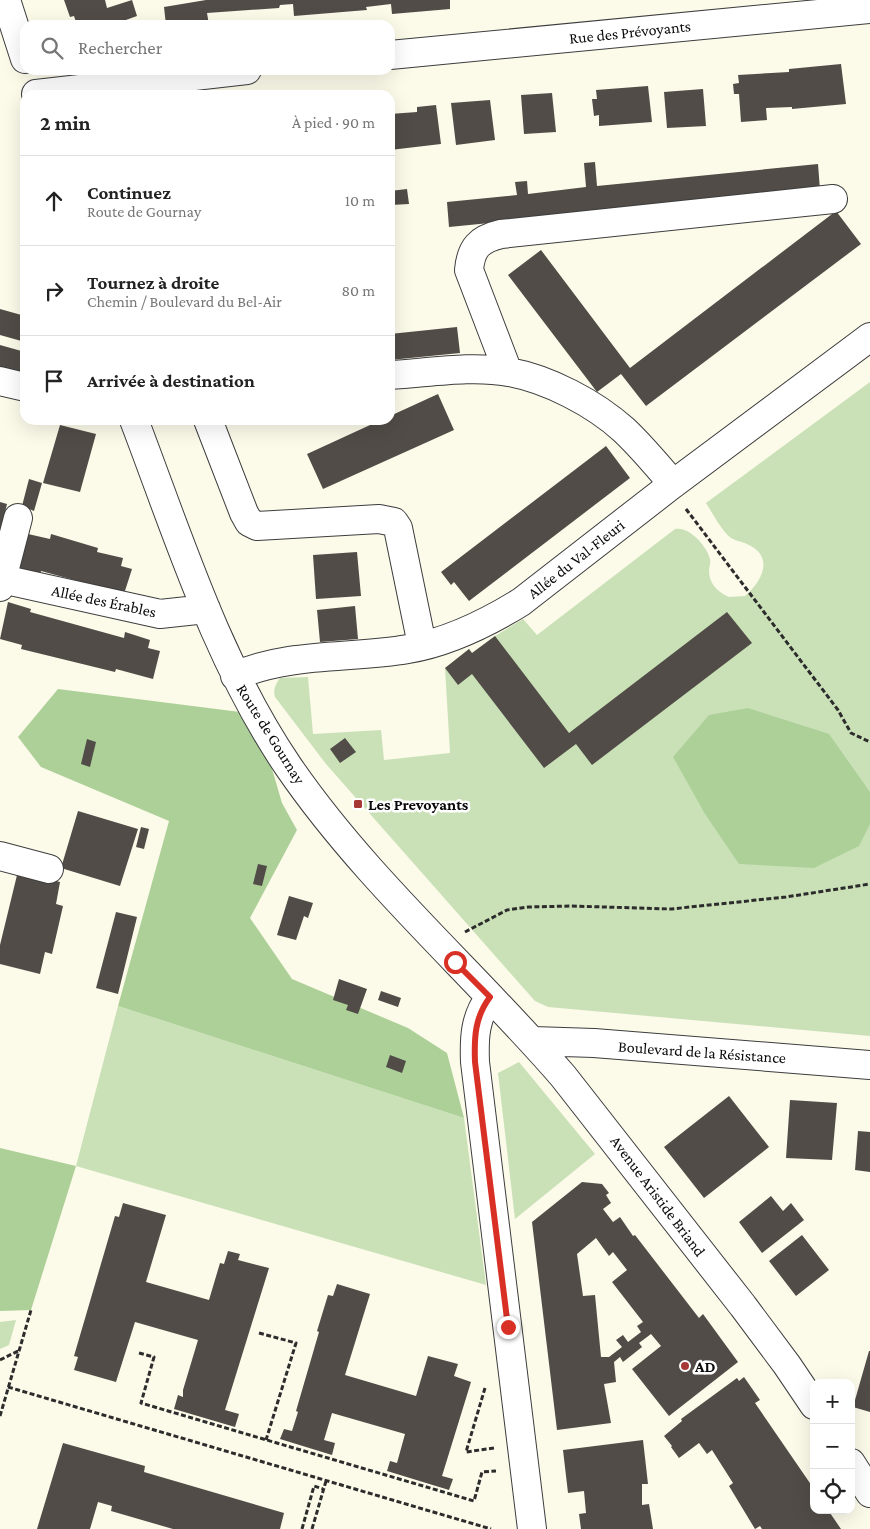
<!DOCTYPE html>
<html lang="fr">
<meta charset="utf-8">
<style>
:root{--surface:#fff;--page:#f2f2f2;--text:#222;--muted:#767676;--line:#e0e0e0}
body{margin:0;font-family:"Crimson Pro",serif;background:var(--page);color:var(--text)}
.controls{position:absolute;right:15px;bottom:15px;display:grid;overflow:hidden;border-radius:10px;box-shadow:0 5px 20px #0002}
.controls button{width:45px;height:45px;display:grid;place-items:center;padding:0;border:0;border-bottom:1px solid var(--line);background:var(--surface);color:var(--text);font:25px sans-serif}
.stop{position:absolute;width:15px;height:15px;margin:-11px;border:4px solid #d93025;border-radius:50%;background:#fff}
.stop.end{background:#d93025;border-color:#fff;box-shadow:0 1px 5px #0008}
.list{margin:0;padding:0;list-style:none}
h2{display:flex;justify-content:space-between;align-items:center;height:65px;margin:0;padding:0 20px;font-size:21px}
h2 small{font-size:16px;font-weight:400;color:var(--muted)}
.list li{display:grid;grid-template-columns:32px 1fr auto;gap:15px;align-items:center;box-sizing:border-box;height:90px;padding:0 20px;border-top:1px solid var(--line)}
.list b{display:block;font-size:19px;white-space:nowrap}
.list p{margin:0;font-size:16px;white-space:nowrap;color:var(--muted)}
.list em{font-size:16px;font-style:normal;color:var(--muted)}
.icon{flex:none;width:28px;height:28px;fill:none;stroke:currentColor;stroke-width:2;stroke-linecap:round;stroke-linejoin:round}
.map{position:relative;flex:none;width:870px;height:1529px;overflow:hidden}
.search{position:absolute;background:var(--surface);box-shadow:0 5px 20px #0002;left:20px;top:20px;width:375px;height:55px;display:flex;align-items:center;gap:12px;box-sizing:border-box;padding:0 18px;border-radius:15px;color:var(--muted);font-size:19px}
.panel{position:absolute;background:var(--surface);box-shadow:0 5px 20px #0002;left:20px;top:90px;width:375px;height:335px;border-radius:15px}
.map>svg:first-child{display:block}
.green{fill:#cae1b8}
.forest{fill:#add099}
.building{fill:#514c47;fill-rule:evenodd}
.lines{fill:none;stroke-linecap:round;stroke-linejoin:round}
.minor-casing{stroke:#3d3d3d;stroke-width:30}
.path{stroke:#2c2c2c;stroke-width:3;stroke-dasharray:5 2.5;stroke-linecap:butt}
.minor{stroke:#fff;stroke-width:28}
.route{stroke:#d93025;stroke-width:6}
.poi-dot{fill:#a63935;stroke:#fff;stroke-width:2}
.labels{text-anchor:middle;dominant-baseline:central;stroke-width:5;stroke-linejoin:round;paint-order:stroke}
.street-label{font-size:16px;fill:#0a0a0a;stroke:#fff}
.poi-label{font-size:16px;font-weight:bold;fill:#0a0a0a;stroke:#fff;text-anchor:start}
</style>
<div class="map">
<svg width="870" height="1529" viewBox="0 0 870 1529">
<rect width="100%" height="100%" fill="#fcfae9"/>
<path class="green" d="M 870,382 L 870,1036 L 548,1007 L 535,1001 L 326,764 L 275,697 C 273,689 275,685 280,678 L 308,677 L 313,734 L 381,730 L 384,760 L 450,753 L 445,668 L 469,649 L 472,653 L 495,636 L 523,619 L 537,635 L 675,529 C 689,526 707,546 710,559 C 711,563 709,567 709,571 C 709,584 718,592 729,597 L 745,596 C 761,582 775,558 749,545 C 744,542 736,541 731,538 C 721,530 713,514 706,503 Z
M 118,1006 L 464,1118 L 486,1285 L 76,1166 Z
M 519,1062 L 595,1154 L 515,1219 L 498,1073 Z
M 16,1320 L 9,1345 L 0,1349 L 0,1322 Z"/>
<path class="forest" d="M 58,689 L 256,714 L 282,803 L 297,830 L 250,918 L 292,979 L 408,1028 L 447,1053 L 464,1118 L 118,1006 L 169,821 L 41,767 L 18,737 Z
M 748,708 L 829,734 L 870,792 L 870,824 L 859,846 L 814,868 L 739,864 L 705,814 L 673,757 L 709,715 Z
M 0,1148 L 76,1166 L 31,1310 L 0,1311 Z"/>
<path class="building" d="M 64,0 L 105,0 L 107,8 L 132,0 L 137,16 L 112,25 L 77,25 L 74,16 L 70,17 Z
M 206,0 L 450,0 L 450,9 L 392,14 L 391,4 L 366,7 L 367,10 L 294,16 L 293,4 L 280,5 L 279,8 L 207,13 L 209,25 L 166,25 L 164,7 Z
M 841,64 L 846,104 L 792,109 L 792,107 L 766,108 L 767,120 L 741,122 L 739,94 L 734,94 L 733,84 L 739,83 L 738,75 L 789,72 L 789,69 Z
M 648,86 L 652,122 L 599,126 L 599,115 L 594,116 L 592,99 L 597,99 L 596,90 Z
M 703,89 L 706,126 L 667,128 L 664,92 Z
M 552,93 L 556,132 L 524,134 L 521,95 Z
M 490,100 L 495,140 L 456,145 L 451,103 Z
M 436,105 L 441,144 L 390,150 L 390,114 L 417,112 L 417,107 Z
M 595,162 L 597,186 L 818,164 L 820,190 L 449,227 L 447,202 L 517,195 L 515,182 L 527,181 L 528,194 L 586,187 L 584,163 Z
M 407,189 L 409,204 L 391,205 L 390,191 Z
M 836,211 L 861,244 L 646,406 L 621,374 L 597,392 L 508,275 L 541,250 L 630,368 Z
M 0,309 L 25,316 L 25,342 L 0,335 Z
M 457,327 L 460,353 L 390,360 L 390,334 Z
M 0,345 L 25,352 L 25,374 L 0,368 Z
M 438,394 L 454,430 L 323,489 L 307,454 L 381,420 L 390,420 L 390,416 Z
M 60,425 L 96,434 L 80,492 L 43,483 Z
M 606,446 L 630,478 L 469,601 L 454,582 L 451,585 L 441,572 Z
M 29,479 L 42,483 L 34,511 L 22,506 Z
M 0,502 L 7,504 L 1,529 L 0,529 Z
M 28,534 L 50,539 L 51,534 L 98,548 L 97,552 L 123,558 L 121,566 L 132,569 L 123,597 L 88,589 L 89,584 L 41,571 L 40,574 L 17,568 Z
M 357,552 L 361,596 L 316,599 L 313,555 Z
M 8,602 L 31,609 L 30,612 L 124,638 L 125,632 L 150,640 L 148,648 L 160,651 L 153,679 L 116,669 L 115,672 L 21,649 L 22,645 L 0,639 Z
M 355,606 L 358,639 L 320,642 L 317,610 Z
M 727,612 L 752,643 L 592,765 L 576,744 L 544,768 L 472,674 L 458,685 L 445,668 L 469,649 L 472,653 L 495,636 L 569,733 Z
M 345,738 L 356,752 L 340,763 L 330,749 Z
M 87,739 L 96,742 L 90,767 L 81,764 Z
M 78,811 L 138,829 L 120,886 L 61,868 Z
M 141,827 L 149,829 L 144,849 L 136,847 Z
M 258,864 L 267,866 L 262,886 L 253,884 Z
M 18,871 L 60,882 L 56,904 L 63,906 L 52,954 L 45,952 L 40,974 L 0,964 L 0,945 Z
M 289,896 L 313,903 L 308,918 L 304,916 L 296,940 L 277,935 Z
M 116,912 L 137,917 L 118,994 L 96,988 Z
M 339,979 L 367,989 L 358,1014 L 346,1010 L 348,1005 L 333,1000 Z
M 381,991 L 401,998 L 398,1007 L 378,1000 Z
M 390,1055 L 406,1061 L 402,1073 L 386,1067 Z
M 729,1096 L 769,1147 L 704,1198 L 664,1147 Z
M 790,1100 L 837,1103 L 832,1160 L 786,1158 Z
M 858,1131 L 870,1132 L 870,1172 L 855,1170 Z
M 582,1182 L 602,1184 L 609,1193 L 606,1195 L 611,1203 L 603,1209 L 613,1222 L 620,1217 L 633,1236 L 635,1235 L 699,1318 L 703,1314 L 738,1362 L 669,1416 L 632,1369 L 661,1346 L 651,1334 L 639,1343 L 642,1347 L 623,1362 L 620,1357 L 614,1362 L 616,1382 L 604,1384 L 611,1423 L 557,1430 L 532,1222 ZM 596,1238 L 609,1256 L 613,1252 L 627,1270 L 612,1282 L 643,1322 L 637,1326 L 641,1332 L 628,1342 L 623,1335 L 616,1340 L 622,1347 L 609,1357 L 601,1357 L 595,1295 L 583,1296 L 577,1254 Z
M 771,1196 L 783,1211 L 791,1203 L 804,1220 L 762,1253 L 739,1222 Z
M 123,1203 L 166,1215 L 146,1282 L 209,1300 L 220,1263 L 224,1264 L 228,1251 L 240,1254 L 238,1260 L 269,1268 L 225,1410 L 239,1414 L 235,1427 L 174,1409 L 178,1395 L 183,1397 L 183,1390 L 198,1340 L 135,1322 L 116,1382 L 74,1370 L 78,1357 L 74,1356 L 115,1216 L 119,1217 Z
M 802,1235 L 829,1270 L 796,1296 L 769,1261 Z
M 337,1284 L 370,1294 L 345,1375 L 416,1396 L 428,1356 L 458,1364 L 454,1376 L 471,1382 L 442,1476 L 453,1479 L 449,1490 L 387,1471 L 390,1461 L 397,1463 L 405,1434 L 332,1413 L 324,1440 L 335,1443 L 332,1455 L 280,1439 L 284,1429 L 292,1431 L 298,1412 L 296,1411 L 319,1332 L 317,1331 L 328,1295 L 333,1296 Z
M 869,1351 L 870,1351 L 870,1412 L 853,1407 Z
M 744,1377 L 760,1400 L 755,1403 L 814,1489 L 814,1510 L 828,1510 L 841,1529 L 762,1529 L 760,1526 L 755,1529 L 729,1486 L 733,1483 L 712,1450 L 707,1454 L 699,1443 L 679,1458 L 671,1447 L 672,1446 L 664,1436 L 682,1421 L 681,1419 L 737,1378 L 739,1381 Z
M 643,1440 L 648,1484 L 642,1484 L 642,1505 L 649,1504 L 653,1529 L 581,1529 L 579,1514 L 586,1513 L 584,1491 L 568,1493 L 563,1450 Z
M 63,1443 L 145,1466 L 144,1472 L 284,1513 L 280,1529 L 173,1529 L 111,1511 L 112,1506 L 98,1502 L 90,1529 L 37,1529 Z"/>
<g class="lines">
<g class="minor-casing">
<path id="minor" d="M 6,0 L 25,59
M 390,55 L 870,9
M 36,94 L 247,70
M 508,372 L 469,270 C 471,248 479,239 501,234 L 833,199
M 390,375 C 428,373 471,365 509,372 C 548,379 594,403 624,430 C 642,447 657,465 673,484
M 0,381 L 25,387
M 134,420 C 179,538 217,661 288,766 C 366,880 473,972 563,1076 L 743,1306 L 787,1365 L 814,1405
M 208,420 L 244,513 L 249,522 L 257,526 L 379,519 L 394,522 L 398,528 L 422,645
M 2,579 L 160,614 L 206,609
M 0,587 L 18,518
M 235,676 C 290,652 351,659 408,649 C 449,642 487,623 521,602 L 669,487 L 870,337
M 0,856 L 49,869
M 490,997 C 475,1017 474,1037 475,1062 L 532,1529
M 533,1041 L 594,1043 L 870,1065
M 851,1463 L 870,1493"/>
</g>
<path class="path" d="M 686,509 L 838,710 L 851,733 L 870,742
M 465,932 L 507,910 L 528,907 L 571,906 L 671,909 L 786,897 L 870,884
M 259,1333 L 296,1343 L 266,1440
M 139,1353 L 154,1357 L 141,1403 L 474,1501 L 482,1472 L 496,1471
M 0,1360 L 18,1351
M 8,1387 L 491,1529
M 485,1388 L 466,1452 L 494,1448
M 0,1416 L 31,1310
M 302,1529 L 314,1486 L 323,1489
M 312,1529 L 326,1481"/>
<use href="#minor" class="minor"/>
</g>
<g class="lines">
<path class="route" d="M 455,962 L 490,997 C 475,1017 474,1037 475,1062 L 508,1327"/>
</g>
<g class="poi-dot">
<rect x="353" y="799" width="10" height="10" rx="2.5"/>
<circle cx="685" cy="1366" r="5"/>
</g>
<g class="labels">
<g class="street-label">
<text transform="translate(630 32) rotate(-6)">Rue des Prévoyants</text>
<text transform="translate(576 559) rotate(-38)">Allée du Val-Fleuri</text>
<text transform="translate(104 601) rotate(12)">Allée des Érables</text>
<text transform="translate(271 734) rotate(58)">Route de Gournay</text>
<text transform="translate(702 1052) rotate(4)">Boulevard de la Résistance</text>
<text transform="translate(658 1196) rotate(53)">Avenue Aristide Briand</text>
</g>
<g class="poi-label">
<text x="368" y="804">Les Prevoyants</text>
<text x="695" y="1366">AD</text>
</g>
</g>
</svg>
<div class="controls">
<button>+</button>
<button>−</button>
<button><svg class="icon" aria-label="locate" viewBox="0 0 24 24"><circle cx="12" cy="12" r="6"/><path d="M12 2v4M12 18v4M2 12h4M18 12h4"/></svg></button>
</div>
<div class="stop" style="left:455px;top:962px"></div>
<div class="stop end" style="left:508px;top:1327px"></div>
<div class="search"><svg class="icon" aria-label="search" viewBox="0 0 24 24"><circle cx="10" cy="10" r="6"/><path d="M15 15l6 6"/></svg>Rechercher</div>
<section class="panel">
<h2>2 min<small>À pied · 90 m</small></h2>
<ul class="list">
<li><svg class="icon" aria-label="ahead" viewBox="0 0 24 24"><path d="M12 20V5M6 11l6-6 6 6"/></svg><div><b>Continuez</b><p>Route de Gournay</p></div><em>10 m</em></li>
<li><svg class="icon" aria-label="right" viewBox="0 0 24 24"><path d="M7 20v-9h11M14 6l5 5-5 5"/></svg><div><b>Tournez à droite</b><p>Chemin / Boulevard du Bel-Air</p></div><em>80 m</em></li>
<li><svg class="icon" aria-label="arrive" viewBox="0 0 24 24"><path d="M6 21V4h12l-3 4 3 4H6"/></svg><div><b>Arrivée à destination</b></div></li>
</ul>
</section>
</div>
